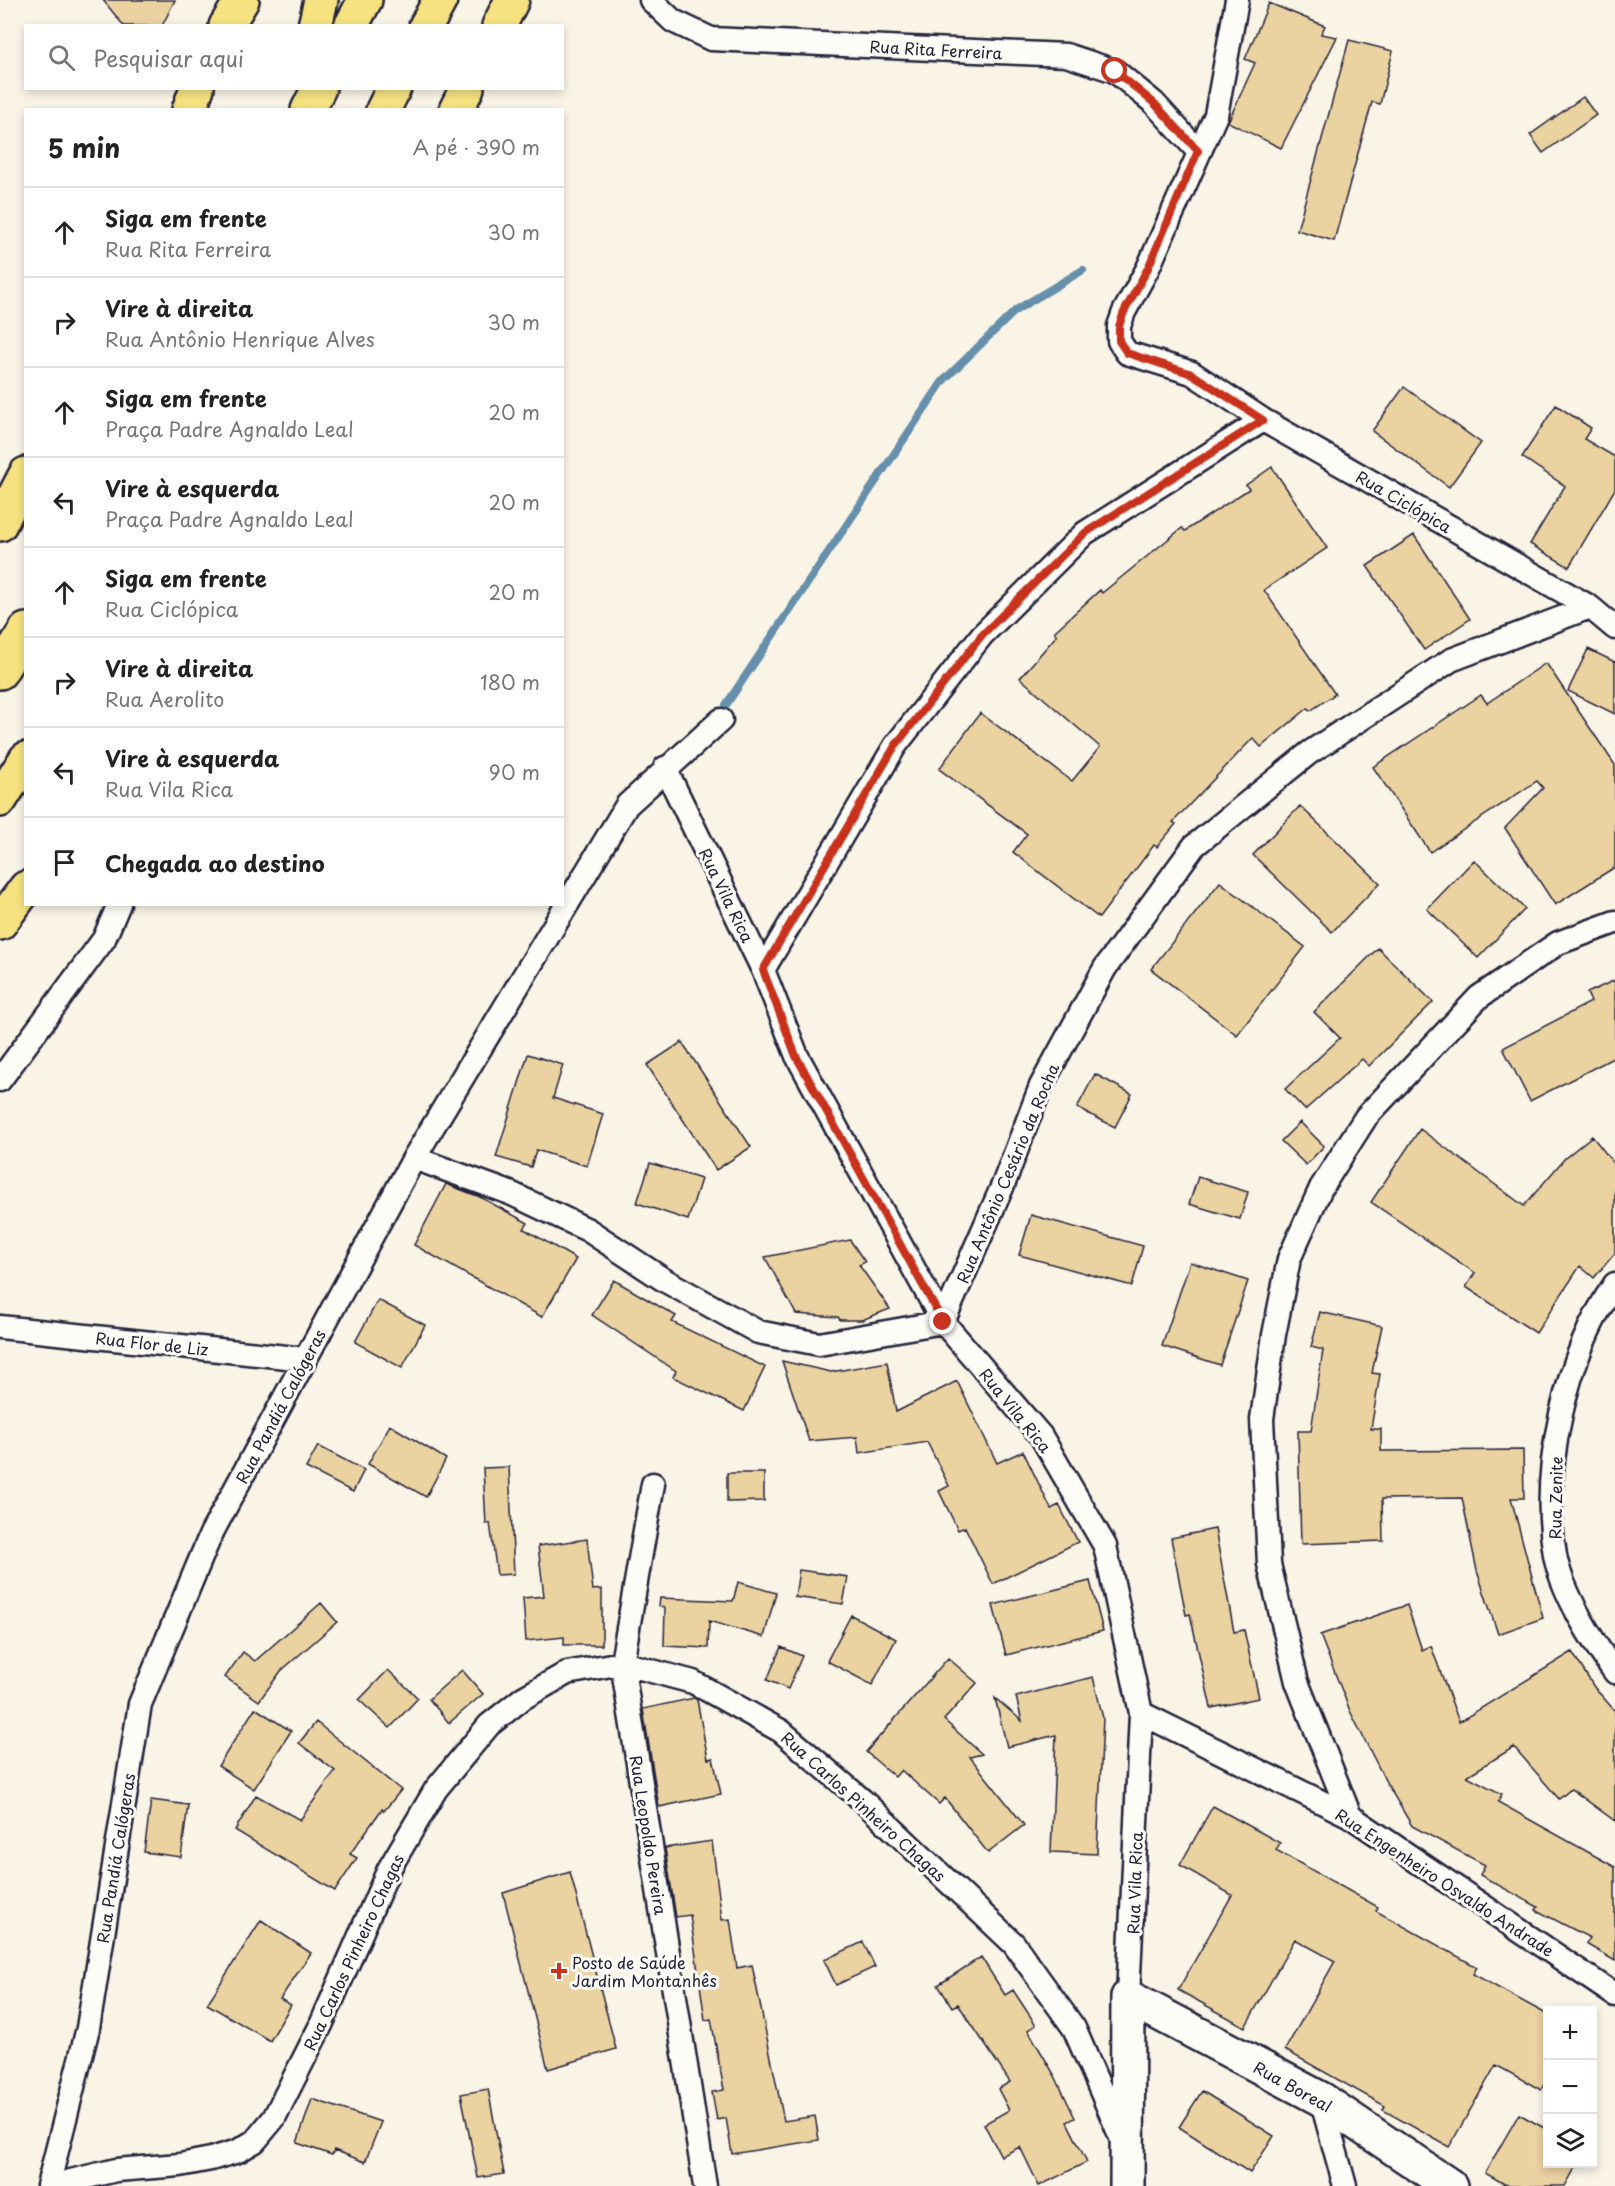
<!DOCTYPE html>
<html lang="pt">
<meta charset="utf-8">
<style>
:root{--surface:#fff;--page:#f2f2f2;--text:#222;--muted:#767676;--line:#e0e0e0}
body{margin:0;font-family:"Playpen Sans",sans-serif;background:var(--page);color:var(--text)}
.controls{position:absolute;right:18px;bottom:18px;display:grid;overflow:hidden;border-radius:0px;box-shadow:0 3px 9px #0003}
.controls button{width:54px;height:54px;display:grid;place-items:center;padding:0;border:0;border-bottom:2px solid var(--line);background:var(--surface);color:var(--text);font:30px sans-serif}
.stop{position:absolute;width:18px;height:18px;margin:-14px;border:4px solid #c8321e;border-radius:50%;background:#fff}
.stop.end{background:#c8321e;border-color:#fff;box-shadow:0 2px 6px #0008}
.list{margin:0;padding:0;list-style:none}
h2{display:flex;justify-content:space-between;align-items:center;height:78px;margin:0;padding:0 24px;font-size:26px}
h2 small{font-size:20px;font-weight:400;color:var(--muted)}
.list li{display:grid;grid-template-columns:39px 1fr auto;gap:18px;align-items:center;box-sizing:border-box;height:90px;padding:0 24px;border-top:2px solid var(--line)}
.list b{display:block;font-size:22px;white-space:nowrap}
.list p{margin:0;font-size:20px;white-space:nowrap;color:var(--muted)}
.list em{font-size:20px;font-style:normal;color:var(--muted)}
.icon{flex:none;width:33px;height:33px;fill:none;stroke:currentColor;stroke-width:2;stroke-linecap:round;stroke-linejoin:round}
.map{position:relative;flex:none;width:1615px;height:2186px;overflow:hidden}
.search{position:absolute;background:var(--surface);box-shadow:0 3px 9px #0003;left:24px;top:24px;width:540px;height:66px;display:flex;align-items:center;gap:15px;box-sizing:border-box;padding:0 21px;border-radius:0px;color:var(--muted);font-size:22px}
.panel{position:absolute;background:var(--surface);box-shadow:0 3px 9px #0003;left:24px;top:108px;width:540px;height:798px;border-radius:0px}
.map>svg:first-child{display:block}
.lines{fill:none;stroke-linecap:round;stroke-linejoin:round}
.stream{stroke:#668fab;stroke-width:8}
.building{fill:#ebd2a1;stroke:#22223b;stroke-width:1.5}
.street-casing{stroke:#22223b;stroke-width:27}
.secondary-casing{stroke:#22223b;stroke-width:38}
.primary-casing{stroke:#22223b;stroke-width:38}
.highway-casing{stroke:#22223b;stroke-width:38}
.street{stroke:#fdfcf7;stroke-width:22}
.secondary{stroke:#fdfcf7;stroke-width:33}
.primary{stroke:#f7e281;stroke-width:33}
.highway{stroke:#f7e281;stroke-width:33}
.route{stroke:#c8321e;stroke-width:8}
.poi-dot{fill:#c8321e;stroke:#fdfcf7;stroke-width:2}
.labels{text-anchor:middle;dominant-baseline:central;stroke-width:6;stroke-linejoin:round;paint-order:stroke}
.street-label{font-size:16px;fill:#22223b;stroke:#fdfcf7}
.poi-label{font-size:16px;fill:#22223b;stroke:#fdfcf7;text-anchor:start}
</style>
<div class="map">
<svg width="1615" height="2186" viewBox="0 0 1615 2186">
<rect width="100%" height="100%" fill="#f9f4e6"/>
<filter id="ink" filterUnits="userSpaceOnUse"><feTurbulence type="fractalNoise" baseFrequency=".0167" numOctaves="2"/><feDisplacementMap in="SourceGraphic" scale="12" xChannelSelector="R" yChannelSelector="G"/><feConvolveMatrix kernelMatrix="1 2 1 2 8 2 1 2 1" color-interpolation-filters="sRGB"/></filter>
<g filter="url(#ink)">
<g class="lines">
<path class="stream" d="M 726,705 L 943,381 L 1016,310 L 1083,270"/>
</g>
<path class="building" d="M 103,0 L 175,0 L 162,26 L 124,26 Z
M 1269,3 L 1325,26 L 1321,34 L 1337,37 L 1281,148 L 1228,122 L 1255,63 L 1245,59 Z
M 1349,40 L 1393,51 L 1380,104 L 1372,102 L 1334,241 L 1297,230 Z
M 1583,97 L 1596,115 L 1543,153 L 1530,135 Z
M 1404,387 L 1481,443 L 1449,487 L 1372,431 Z
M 1556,405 L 1591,428 L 1584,439 L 1615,457 L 1615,489 L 1569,567 L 1530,544 L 1565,486 L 1522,457 Z
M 1272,467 L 1327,548 L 1264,590 L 1335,694 L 1310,711 L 1308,708 L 1261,747 L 1253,738 L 1173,822 L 1176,824 L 1157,847 L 1154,845 L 1099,918 L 1013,852 L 1027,834 L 939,769 L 980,713 L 1072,781 L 1100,747 L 1020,678 L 1057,635 L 1054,632 L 1100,590 L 1102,593 L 1182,528 L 1185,531 L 1249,489 L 1246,485 Z
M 1414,535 L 1470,619 L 1424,650 L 1367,566 Z
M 1588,649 L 1615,662 L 1615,714 L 1568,691 Z
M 1546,663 L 1615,765 L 1615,867 L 1555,905 L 1505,828 L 1543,788 L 1537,781 L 1430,852 L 1373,767 L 1481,695 L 1487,703 Z
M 1300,806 L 1380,883 L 1332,932 L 1253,855 Z
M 1474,860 L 1525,909 L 1478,958 L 1427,909 Z
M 1220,882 L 1305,947 L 1237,1035 L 1151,969 Z
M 1378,948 L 1433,1002 L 1369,1066 L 1362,1059 L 1305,1110 L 1285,1089 L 1340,1038 L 1314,1012 Z
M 1615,980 L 1615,1057 L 1530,1101 L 1503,1048 L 1591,1002 L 1587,993 Z
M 682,1042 L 751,1147 L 716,1170 L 647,1065 Z
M 528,1054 L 563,1065 L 553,1098 L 603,1114 L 587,1166 L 536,1150 L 531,1167 L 496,1157 Z
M 1095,1074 L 1132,1094 L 1115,1127 L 1077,1108 Z
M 1300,1122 L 1324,1146 L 1306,1165 L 1281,1141 Z
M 1420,1129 L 1524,1206 L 1565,1158 L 1592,1136 L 1615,1165 L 1615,1253 L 1594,1278 L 1580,1266 L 1536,1333 L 1466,1287 L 1475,1273 L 1371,1202 Z
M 650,1163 L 701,1179 L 688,1220 L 637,1203 Z
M 1198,1177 L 1248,1192 L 1240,1219 L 1189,1204 Z
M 446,1184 L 480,1197 L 528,1223 L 524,1229 L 576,1259 L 542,1317 L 414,1245 Z
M 1031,1215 L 1143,1246 L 1132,1286 L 1019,1255 Z
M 850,1240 L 865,1262 L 859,1265 L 890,1309 L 862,1320 L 840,1320 L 838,1317 L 796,1314 L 765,1257 Z
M 1190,1262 L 1248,1281 L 1220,1365 L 1162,1346 Z
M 614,1280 L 676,1316 L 672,1322 L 765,1367 L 744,1411 L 673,1377 L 676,1371 L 592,1315 Z
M 378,1300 L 425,1325 L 402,1368 L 355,1342 Z
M 1320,1312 L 1382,1326 L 1372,1373 L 1380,1374 L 1371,1429 L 1381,1429 L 1381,1451 L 1523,1450 L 1524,1498 L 1511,1498 L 1543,1618 L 1498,1634 L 1477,1571 L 1462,1498 L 1382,1499 L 1383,1541 L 1301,1544 L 1298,1431 L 1311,1431 L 1323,1350 L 1311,1347 Z
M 782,1361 L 831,1372 L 887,1362 L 896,1412 L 957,1381 L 997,1463 L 1023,1451 L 1051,1509 L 1059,1505 L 1078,1542 L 993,1584 L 965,1527 L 958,1530 L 939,1491 L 949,1486 L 927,1442 L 859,1453 L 857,1437 L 809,1441 Z
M 390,1425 L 446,1459 L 426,1497 L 368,1464 Z
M 318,1446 L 364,1470 L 353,1492 L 306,1468 Z
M 509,1467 L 514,1574 L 497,1575 L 490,1523 L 486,1524 L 483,1468 Z
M 727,1473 L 764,1473 L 764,1501 L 727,1502 Z
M 1215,1529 L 1234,1632 L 1244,1630 L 1259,1698 L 1211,1708 L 1190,1614 L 1186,1615 L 1171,1538 Z
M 587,1539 L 593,1590 L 602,1589 L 602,1645 L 564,1645 L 564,1637 L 526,1641 L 523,1598 L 544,1596 L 538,1546 Z
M 799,1570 L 848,1577 L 843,1604 L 795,1597 Z
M 1090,1581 L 1103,1631 L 1006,1655 L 993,1605 Z
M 738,1582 L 776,1593 L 764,1637 L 709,1621 L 708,1648 L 664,1646 L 665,1608 L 659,1606 L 660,1598 L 733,1601 Z
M 321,1603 L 337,1622 L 281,1671 L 259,1701 L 225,1677 L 243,1652 L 255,1661 Z
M 1407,1605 L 1422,1650 L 1431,1646 L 1459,1722 L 1572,1652 L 1594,1687 L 1615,1711 L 1615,1821 L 1571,1789 L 1559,1799 L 1514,1747 L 1467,1776 L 1502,1794 L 1498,1802 L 1615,1867 L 1615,1961 L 1586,1944 L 1590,1938 L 1536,1910 L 1538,1907 L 1480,1875 L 1485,1865 L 1412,1826 L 1387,1784 L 1350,1711 L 1320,1635 Z
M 851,1615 L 896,1639 L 872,1685 L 827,1661 Z
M 781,1647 L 802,1656 L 788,1689 L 767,1680 Z
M 948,1658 L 977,1683 L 944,1720 L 982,1754 L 970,1757 L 1024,1825 L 988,1853 L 945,1798 L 939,1804 L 901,1770 L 895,1777 L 866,1752 Z
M 388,1670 L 418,1698 L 390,1728 L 359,1700 Z
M 462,1670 L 483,1694 L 449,1723 L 429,1699 Z
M 1093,1677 L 1103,1718 L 1097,1854 L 1051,1852 L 1056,1735 L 1007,1747 L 995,1698 L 1022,1721 L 1016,1697 Z
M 694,1698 L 697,1700 L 708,1759 L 713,1758 L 721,1794 L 659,1807 L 643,1709 Z
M 255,1708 L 291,1731 L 254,1789 L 218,1766 Z
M 316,1722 L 401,1790 L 384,1811 L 382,1809 L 350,1854 L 357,1858 L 335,1891 L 235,1830 L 256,1795 L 300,1820 L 335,1771 L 299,1743 Z
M 151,1800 L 188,1805 L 181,1857 L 144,1852 Z
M 1213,1806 L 1280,1843 L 1276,1850 L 1378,1907 L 1376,1911 L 1477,1967 L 1473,1974 L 1548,2015 L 1548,2077 L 1541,2090 L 1496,2065 L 1449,2147 L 1383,2110 L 1385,2106 L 1285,2050 L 1335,1961 L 1295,1939 L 1245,2027 L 1178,1990 L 1232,1895 L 1180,1865 Z
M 712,1841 L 722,1920 L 730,1919 L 737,1968 L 752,1965 L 784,2121 L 815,2116 L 819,2140 L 732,2154 L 726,2118 L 717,2120 L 712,2092 L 724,2090 L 711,2019 L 705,2020 L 690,1915 L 676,1917 L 665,1848 Z
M 570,1872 L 616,2049 L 548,2069 L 503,1893 Z
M 261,1920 L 311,1953 L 280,1999 L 291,2005 L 270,2041 L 207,2004 Z
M 863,1942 L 875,1967 L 836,1985 L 824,1960 Z
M 981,1957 L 1005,1995 L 1013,1990 L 1036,2025 L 1028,2030 L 1055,2076 L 1075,2118 L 1067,2122 L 1087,2162 L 1039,2186 L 1020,2147 L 1001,2156 L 984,2124 L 1009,2110 L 998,2089 L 1010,2082 L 958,2004 L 952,2007 L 938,1985 Z
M 488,2089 L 504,2174 L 478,2178 L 461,2094 Z
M 1202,2091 L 1274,2136 L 1250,2173 L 1179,2127 Z
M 312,2099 L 381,2122 L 365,2162 L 334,2150 L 332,2155 L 297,2143 Z
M 1519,2114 L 1548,2130 L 1548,2163 L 1578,2163 L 1565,2186 L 1508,2186 L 1485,2173 Z"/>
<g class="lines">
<g class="street-casing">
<path id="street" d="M 651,0 L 673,21 L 711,39 L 1066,55 L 1115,71 L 1154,103 L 1198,151
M 1237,0 L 1216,115 L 1148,268 L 1124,312 L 1119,326 L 1119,341 L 1127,353 L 1192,373 L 1263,420 L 1590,607 L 1615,628
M 665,768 L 763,970 L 797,1056 L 943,1322 L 1041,1436 L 1105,1546 L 1141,1713 L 1128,1997
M 763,970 L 895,746 L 982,635 L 1085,533 L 1263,420
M 0,1080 L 104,939 L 119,904
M 414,1158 L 510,1193 L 588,1230 L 664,1280 L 758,1332 L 819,1344 L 943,1322 L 1003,1185 L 1041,1086 L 1105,968 L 1194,846 L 1309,753 L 1451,660 L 1590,607
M 1615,1284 C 1566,1354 1540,1470 1555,1555 C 1561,1590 1593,1643 1615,1672
M 0,1327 L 305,1359
M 653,1484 L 622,1663 L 705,2186
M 1141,1713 L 1350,1816 L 1615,1995
M 1350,1816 L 1297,1682 L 1269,1564 L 1262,1419 L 1274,1335 L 1289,1259 L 1321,1188 L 1366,1117 L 1479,997 L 1558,943 L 1615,922
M 1321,2099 L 1345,2186
M 48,2186 L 88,2028 L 140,1704 L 211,1534 L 414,1158 L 627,805 L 721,720
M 50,2186 L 116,2170 L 180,2165 L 211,2159 L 238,2151 L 255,2141 L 274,2118 L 321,2025 L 389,1869 L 436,1789 L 489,1725 L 523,1698 L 567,1673 L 622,1663 L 693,1682 L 781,1731 L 862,1800 L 1014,1944 L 1074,2028 L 1123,2142"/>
</g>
<g class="secondary-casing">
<path id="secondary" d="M 1127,2186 L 1128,1997 L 1321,2099 L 1450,2186"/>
</g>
<g class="primary-casing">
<path id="primary" d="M 226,26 L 242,0
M 499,26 L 512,0
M 189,110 L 197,88
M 456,110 L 467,88
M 0,524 L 26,474
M 0,923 L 26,888"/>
</g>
<g class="highway-casing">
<path id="highway" d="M 315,26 L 321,0
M 351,26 L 365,0
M 426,26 L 440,0
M 308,110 L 319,88
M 383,110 L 394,88
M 0,672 L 26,630
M 0,800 L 26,759"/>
</g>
<use href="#street" class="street"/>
<use href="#secondary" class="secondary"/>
<use href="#primary" class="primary"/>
<use href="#highway" class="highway"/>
</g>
</g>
<g class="lines" filter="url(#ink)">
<path class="route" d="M 943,1322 L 796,1056 L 763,970 L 895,746 L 982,635 L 1085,533 L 1263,420 L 1192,374 L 1127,353 L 1119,341 L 1119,326 L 1124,312 L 1148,268 L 1198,151 L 1154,103 L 1115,71"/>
</g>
<path class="poi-dot" d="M556 1962h6v6h6v6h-6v6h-6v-6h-6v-6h6z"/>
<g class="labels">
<g class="street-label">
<text transform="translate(936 49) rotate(3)">Rua Rita Ferreira</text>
<text transform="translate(1404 501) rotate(30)">Rua Ciclópica</text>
<text transform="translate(727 895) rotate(64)">Rua Vila Rica</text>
<text transform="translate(1007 1173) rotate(-67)">Rua Antônio Cesário da Rocha</text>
<text transform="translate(152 1343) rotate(6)">Rua Flor de Liz</text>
<text transform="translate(280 1406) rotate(-62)">Rua Pandiá Calógeras</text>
<text transform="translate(1016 1410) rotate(51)">Rua Vila Rica</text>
<text transform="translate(1555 1498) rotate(-89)">Rua Zenite</text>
<text transform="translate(864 1806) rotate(42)">Rua Carlos Pinheiro Chagas</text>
<text transform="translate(649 1835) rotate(81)">Rua Leopoldo Pereira</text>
<text transform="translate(115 1858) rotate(-81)">Rua Pandiá Calógeras</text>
<text transform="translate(1445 1882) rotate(33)">Rua Engenheiro Osvaldo Andrade</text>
<text transform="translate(1134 1883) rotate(-88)">Rua Vila Rica</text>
<text transform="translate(353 1952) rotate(-65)">Rua Carlos Pinheiro Chagas</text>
<text transform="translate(1293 2086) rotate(29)">Rua Boreal</text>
</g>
<g class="poi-label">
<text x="572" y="1962">Posto de Saúde<tspan x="572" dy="18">Jardim Montanhês</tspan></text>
</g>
</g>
</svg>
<div class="controls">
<button>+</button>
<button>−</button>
<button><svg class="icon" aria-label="layers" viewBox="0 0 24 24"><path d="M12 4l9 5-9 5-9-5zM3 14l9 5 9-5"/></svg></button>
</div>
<div class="stop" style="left:1115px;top:71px"></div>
<div class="stop end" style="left:943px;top:1322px"></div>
<div class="search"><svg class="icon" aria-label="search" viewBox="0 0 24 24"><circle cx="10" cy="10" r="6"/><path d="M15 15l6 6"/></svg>Pesquisar aqui</div>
<section class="panel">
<h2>5 min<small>A pé · 390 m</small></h2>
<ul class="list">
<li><svg class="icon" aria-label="ahead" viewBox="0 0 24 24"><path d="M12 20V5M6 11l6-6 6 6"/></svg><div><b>Siga em frente</b><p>Rua Rita Ferreira</p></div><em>30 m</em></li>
<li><svg class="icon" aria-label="right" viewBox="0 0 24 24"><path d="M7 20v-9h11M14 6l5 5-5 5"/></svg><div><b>Vire à direita</b><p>Rua Antônio Henrique Alves</p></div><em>30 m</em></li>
<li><svg class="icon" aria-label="ahead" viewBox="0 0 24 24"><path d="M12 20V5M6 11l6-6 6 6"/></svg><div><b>Siga em frente</b><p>Praça Padre Agnaldo Leal</p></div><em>20 m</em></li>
<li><svg class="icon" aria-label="left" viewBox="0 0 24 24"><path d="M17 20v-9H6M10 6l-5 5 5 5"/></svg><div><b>Vire à esquerda</b><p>Praça Padre Agnaldo Leal</p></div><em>20 m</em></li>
<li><svg class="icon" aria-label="ahead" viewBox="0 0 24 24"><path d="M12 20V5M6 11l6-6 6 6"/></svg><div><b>Siga em frente</b><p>Rua Ciclópica</p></div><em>20 m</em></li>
<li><svg class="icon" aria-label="right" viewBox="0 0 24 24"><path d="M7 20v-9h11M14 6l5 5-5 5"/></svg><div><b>Vire à direita</b><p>Rua Aerolito</p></div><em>180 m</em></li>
<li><svg class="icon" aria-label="left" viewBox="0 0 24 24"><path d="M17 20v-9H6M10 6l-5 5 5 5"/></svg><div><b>Vire à esquerda</b><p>Rua Vila Rica</p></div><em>90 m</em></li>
<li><svg class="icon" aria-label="arrive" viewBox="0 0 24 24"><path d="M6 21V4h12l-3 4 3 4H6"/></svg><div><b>Chegada ao destino</b></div></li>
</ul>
</section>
</div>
